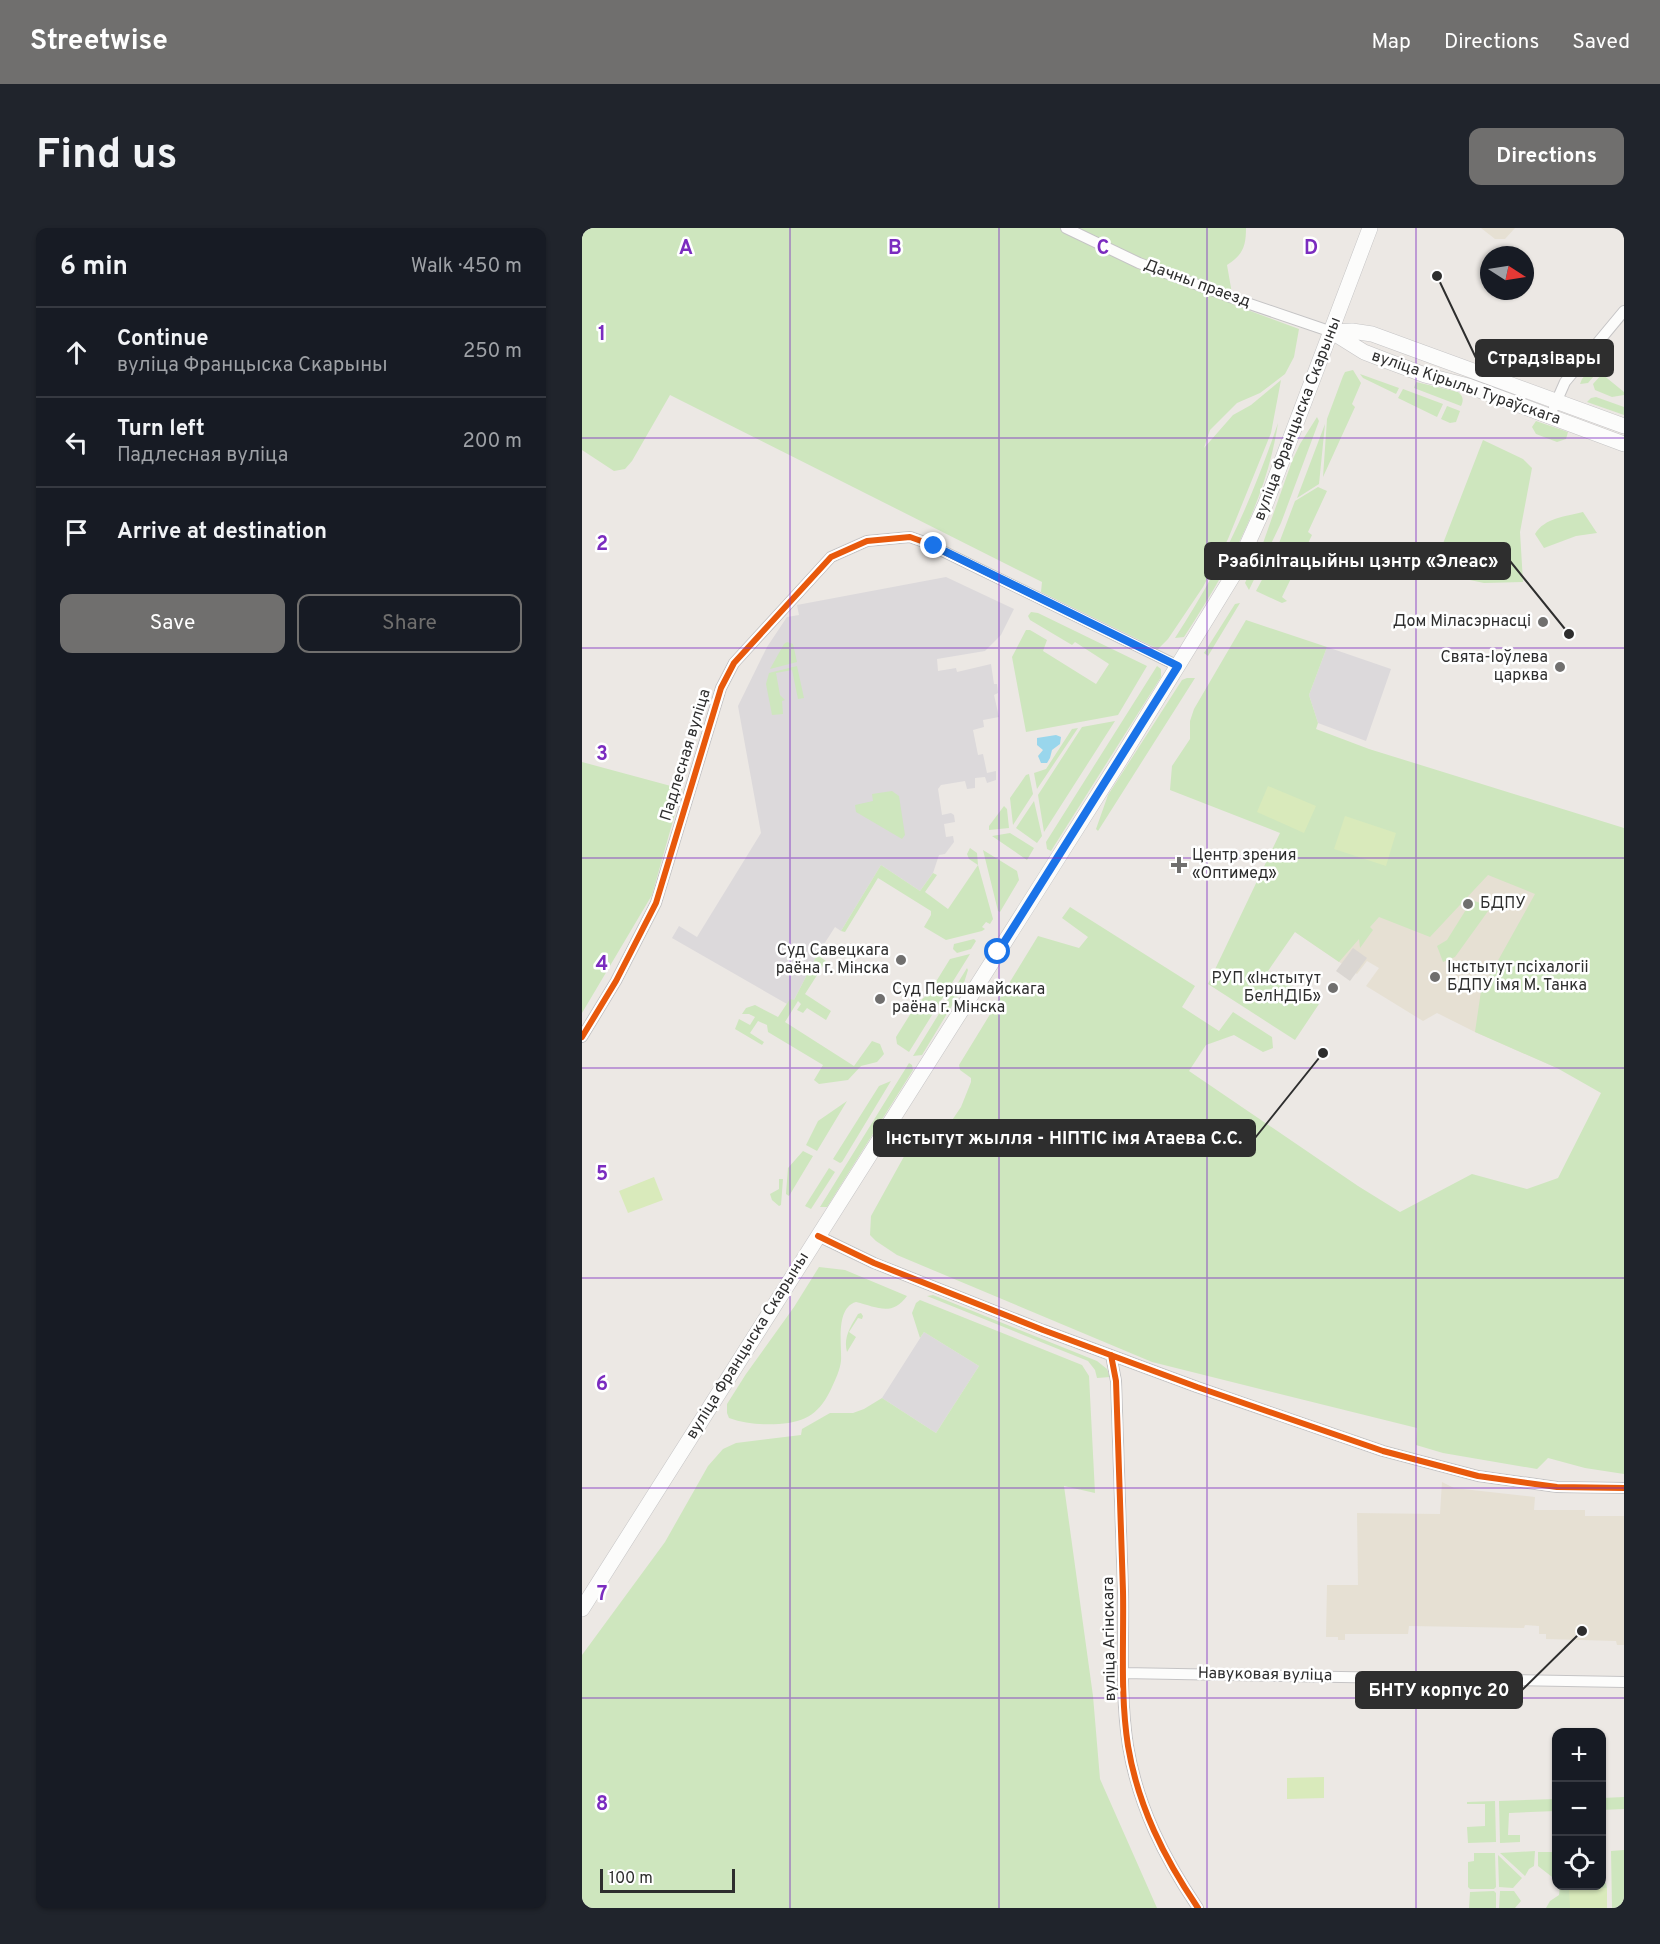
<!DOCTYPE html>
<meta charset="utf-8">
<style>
:root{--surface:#171b24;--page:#20242c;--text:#f1f3f6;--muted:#9ea1a6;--line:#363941;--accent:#706f6e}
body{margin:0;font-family:Overpass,sans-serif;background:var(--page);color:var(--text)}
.controls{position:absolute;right:18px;bottom:18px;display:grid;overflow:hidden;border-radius:12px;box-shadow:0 2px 4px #0004}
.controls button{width:54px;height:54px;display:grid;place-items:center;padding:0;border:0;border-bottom:2px solid var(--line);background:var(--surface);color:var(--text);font:30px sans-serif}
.compass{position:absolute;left:898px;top:18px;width:54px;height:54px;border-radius:50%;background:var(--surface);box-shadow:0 2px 4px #0004;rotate:102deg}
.scale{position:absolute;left:18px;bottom:15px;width:135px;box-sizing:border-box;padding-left:6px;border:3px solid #2e2e2e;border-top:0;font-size:16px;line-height:21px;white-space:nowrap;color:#2e2e2e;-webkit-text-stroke:4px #fff;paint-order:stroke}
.stop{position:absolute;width:18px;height:18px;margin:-14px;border:4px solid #1a73e8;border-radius:50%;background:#fff}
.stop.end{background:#1a73e8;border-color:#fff;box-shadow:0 2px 6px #0008}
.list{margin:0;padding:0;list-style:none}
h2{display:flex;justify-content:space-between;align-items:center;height:78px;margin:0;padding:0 24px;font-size:26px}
h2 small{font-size:20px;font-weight:400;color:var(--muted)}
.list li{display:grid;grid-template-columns:39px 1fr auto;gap:18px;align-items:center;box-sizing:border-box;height:90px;padding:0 24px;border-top:2px solid var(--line)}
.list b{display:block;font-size:22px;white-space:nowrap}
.list p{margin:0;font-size:20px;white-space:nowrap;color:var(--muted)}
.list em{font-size:20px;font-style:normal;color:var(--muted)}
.actions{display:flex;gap:12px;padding:18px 24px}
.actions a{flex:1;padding:14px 0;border:2px solid var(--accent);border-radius:12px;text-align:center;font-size:21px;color:var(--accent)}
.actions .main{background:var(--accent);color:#fff}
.icon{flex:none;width:33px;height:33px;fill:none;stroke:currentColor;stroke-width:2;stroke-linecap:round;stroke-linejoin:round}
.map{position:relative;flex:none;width:1042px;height:1680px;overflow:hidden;border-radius:12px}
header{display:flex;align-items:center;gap:36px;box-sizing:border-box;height:84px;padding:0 30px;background:var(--accent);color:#fff}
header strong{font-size:28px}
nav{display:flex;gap:33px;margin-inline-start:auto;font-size:21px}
.intro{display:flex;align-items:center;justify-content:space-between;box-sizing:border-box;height:144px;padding:0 36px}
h1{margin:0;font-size:42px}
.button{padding:15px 27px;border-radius:12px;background:var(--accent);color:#fff;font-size:21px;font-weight:700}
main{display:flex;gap:36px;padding:0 36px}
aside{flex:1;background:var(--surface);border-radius:12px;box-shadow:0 2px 4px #0004}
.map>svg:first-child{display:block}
.industrial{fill:#dcd9db}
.education{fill:#e6e0d3}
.green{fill:#cee6be}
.pitch{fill:#d9eabb}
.plaza{fill:#dad6d2}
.water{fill:#99d6ec}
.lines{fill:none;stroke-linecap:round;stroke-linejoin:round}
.minor-casing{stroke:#c5c4c5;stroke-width:12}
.secondary-casing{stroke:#c5c4c5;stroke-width:16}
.minor{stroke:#fcfcfb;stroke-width:10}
.secondary{stroke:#fcfcfb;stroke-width:15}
.cycleway-casing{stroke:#fff;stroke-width:10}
.cycleway{stroke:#e8590c;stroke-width:6}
.route{stroke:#1a73e8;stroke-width:8}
.grid{fill:none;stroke:#7b2cbf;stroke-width:1.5;stroke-opacity:0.55}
.poi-dot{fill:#706f6e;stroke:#fff;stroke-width:2}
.labels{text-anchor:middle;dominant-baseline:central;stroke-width:5;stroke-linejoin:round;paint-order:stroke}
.street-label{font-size:16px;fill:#2e2e2e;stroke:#fff}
.poi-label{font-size:16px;fill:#2e2e2e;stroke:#fff;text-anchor:end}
.grid-label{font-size:20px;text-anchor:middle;font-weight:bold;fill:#7b2cbf;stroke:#fff;stroke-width:5;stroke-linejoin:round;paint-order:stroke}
.leader{fill:none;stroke:#2e2e2e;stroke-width:2}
.callout-dot{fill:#2e2e2e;stroke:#fff;stroke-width:2}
.callout{fill:#2e2e2e;stroke:#2e2e2e;stroke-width:2}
.callout-label{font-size:18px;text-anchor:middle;font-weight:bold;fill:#fff}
</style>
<header>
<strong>Streetwise</strong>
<nav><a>Map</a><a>Directions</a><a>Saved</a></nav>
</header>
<div class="intro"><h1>Find us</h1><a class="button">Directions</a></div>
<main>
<aside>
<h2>6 min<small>Walk · 450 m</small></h2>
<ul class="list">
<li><svg class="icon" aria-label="ahead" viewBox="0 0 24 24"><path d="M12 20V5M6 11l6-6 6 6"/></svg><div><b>Continue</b><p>вуліца Францыска Скарыны</p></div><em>250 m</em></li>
<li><svg class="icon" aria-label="left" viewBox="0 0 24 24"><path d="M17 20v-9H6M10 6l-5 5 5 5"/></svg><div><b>Turn left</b><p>Падлесная вуліца</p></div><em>200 m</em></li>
<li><svg class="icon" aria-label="arrive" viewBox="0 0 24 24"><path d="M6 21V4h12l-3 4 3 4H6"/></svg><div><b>Arrive at destination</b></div></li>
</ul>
<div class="actions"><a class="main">Save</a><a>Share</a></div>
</aside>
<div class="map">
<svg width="1042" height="1680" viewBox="0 0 1042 1680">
<rect width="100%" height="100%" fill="#ece8e4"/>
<path class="industrial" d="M 364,349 L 432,381 L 419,407 L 403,423 L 355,431 L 356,443 L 374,440 L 375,444 L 409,436 L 412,456 L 415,456 L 416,465 L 412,467 L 417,489 L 401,492 L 402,499 L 391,502 L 396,527 L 401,526 L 405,545 L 414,543 L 414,552 L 405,555 L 403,549 L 393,550 L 393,560 L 385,561 L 383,553 L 359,557 L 356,561 L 360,587 L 369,585 L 372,587 L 373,594 L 362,596 L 364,609 L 371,608 L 372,614 L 363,626 L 357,627 L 351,645 L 338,663 L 299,637 L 259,703 L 253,699 L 235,727 L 212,772 L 205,776 L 90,710 L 97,698 L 115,709 L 179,605 L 156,478 L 185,419 L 205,389 L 217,387 L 215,377 Z
M 745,419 L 809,441 L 784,513 L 736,495 L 727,467 Z
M 342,1104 L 397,1138 L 354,1205 L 300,1170 Z"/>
<path class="education" d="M 899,0 L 933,0 L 923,11 L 913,11 Z
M 1042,600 L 975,840 L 893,804 L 855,785 L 841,793 L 784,758 L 797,740 L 785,733 L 775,746 L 713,704 Z
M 860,1254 L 872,1260 L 953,1269 L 952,1282 L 1003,1282 L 1003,1288 L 1042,1288 L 1042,1417 L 1035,1417 L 1034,1413 L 964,1411 L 964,1406 L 957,1406 L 957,1398 L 943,1397 L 942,1400 L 827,1398 L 826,1406 L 763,1406 L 763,1412 L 756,1412 L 756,1409 L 744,1409 L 745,1357 L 776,1357 L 775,1285 L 858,1286 Z"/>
<path class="green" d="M 0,0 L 664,0 C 664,18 661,27 645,37 L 652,77 L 717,101 L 712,129 L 703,146 L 678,165 L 655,175 L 628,202 L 622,220 L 651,187 L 669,177 L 699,152 L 689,205 L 646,311 L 621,359 L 586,411 L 576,421 L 459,364 L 460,354 L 88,167 L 50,233 L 43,241 L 32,243 L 0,222 Z
M 1011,138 L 1017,142 L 1006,155 L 998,156 L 1000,151 Z
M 771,142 L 779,155 L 770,176 L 773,179 L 741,249 L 745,191 L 761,148 L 763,144 Z
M 778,146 L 817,160 L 814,166 L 781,150 Z
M 1020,146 L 1042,164 L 1042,167 L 1030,169 L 1013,162 L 1011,156 Z
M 834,154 L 876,164 C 881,168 882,172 879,178 L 832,160 Z
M 821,161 L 861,176 L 855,189 L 816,170 Z
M 1014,169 L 1042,179 L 1042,187 L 1005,174 L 1009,170 Z
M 865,178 L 878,183 L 874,194 L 868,195 L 859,191 Z
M 735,189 L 737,193 L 699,295 L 667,362 L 663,355 L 680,318 L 710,233 L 718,216 Z
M 954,193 L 986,204 L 984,211 L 975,214 L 954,206 L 950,199 Z
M 696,195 C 684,274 645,343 602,409 L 593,410 C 639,339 669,275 696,195 Z
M 743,196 L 737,256 L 715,270 Z
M 901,212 L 941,231 L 950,240 L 938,304 L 941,354 L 902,355 L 850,344 Z
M 736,259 L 745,263 L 726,304 L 730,307 L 700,369 L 705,373 L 700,375 L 674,363 L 691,331 L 713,273 Z
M 1001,284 L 1015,305 L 994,308 L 962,320 L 953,306 C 962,290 985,288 1001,284 Z
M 658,375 L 626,428 L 622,425 L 653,376 Z
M 449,384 L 456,385 L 565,438 L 536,487 L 444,504 L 430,429 L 444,402 L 448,402 L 465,412 L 461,423 L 514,456 L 527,436 L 493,414 L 490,417 L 448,392 L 446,388 Z
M 664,392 L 745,419 L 727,467 L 736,495 L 734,501 L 787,521 L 1042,600 L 1042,1246 L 1003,1240 L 966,1230 L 955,1241 L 861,1225 L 834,1217 L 835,1200 L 570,1134 L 315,1027 L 294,1013 L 288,1007 L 289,988 L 330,914 L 336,912 L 358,910 L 379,879 L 389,854 L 389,850 L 378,842 L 377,837 L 456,708 L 497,720 L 506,709 L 480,690 L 488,679 L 613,758 L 600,779 L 637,803 L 651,784 L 690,809 L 691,820 L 681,824 L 652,807 L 624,817 L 607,843 L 776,958 L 818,984 L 890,946 L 945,961 L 976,950 L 1019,865 L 975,840 L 893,804 L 899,763 L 953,666 L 906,647 L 848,709 L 797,689 L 788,699 L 791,702 L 778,720 L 777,711 L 757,734 L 713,704 L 686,743 L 737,776 L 713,812 L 626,756 L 698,605 L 588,562 L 590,538 L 608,511 L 608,493 L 612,481 Z
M 205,414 L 211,416 L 215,434 L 188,441 L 202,416 Z
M 215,438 L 222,470 L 216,471 L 210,442 L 194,445 L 198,467 L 203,472 L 200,473 L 201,486 L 190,487 L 184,456 L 187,445 Z
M 575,438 L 579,441 L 579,449 L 469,623 L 465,621 L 464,614 Z
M 605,450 L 613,450 L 516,603 L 514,601 L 526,567 L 600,452 Z
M 533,493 L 462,604 L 456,567 L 500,499 Z
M 496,500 L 455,561 L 452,545 L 464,541 L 490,501 Z
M 0,534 L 100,561 L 70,667 L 0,785 Z
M 447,546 L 451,566 L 431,597 L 428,570 L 444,547 Z
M 310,563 L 317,568 L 323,607 L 320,611 L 274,584 L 273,577 L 291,573 L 290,566 Z
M 452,573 L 460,608 L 455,615 L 434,600 Z
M 422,578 L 425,581 L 427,600 L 407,602 L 407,598 Z
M 428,605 L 452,620 L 445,632 L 410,608 Z
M 388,620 L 395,625 L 396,637 L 411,691 L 408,696 L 404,694 L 400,699 L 403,701 L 400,703 L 364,712 L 342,699 L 349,687 L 349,683 L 296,650 L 263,704 L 259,703 L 299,637 L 338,663 L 351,645 L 355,647 L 343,664 L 366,681 L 396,637 L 387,631 L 385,626 Z
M 401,622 L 435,643 L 437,652 L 418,684 L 416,683 Z
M 890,672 L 909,679 L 873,729 L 861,734 L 855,718 L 865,712 Z
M 392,711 L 394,713 L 389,721 L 375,725 L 371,721 L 372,716 Z
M 388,726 L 327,824 L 315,816 L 314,809 L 334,777 L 347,765 L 368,731 Z
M 235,727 L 244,733 L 223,766 L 249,783 L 244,792 L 225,780 L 221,785 L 215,782 L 219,776 L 216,773 L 203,794 L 272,838 L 290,813 L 298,816 L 302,826 L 295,834 L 279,838 L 266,852 L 237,856 L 232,852 L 241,837 L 186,804 L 185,797 L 176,793 L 168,805 L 182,814 L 180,817 L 153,801 L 157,791 L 168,797 L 173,789 L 167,786 L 160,786 L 164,780 L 173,777 L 196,789 L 208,771 L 212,772 Z
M 385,740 L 386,742 L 380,761 L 340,827 L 331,828 Z
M 327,835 L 330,837 L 331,842 L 245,979 L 238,979 Z
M 309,853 L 260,934 L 258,935 L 251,931 L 297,858 Z
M 265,873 L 235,923 L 224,917 L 236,893 Z
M 221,923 L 231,928 L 207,968 L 204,966 L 206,940 Z
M 247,940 L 253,944 L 229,981 L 223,978 Z
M 197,951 L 201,951 L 199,977 L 197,978 L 190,972 L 188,966 L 197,961 Z
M 237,1039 L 263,1042 L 325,1068 C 310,1089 295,1079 274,1074 C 253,1080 260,1117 259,1133 C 258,1142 254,1150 250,1159 C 238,1185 225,1194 197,1196 C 180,1197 163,1196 147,1190 L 145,1185 L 145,1176 L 164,1146 L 212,1079 Z
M 351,1067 L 515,1133 L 525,1141 L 528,1149 L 515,1150 L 513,1142 L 506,1133 L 345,1068 Z
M 338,1072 L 500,1137 L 507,1148 L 513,1265 L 482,1258 L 511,1468 L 518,1551 L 575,1680 L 0,1680 L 0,1427 L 83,1314 L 126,1238 L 141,1221 L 154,1215 L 219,1207 L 220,1201 L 248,1185 L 271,1185 L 282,1181 L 300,1170 L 354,1205 L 397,1138 L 342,1104 L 338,1110 L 330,1085 L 334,1075 Z
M 279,1085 L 281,1088 L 280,1091 L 276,1090 L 267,1104 L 274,1109 L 265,1124 C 261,1109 269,1098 276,1086 Z
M 1042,1569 L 1042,1581 L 1020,1582 L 1020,1570 Z
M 974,1571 L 974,1583 L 927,1585 L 926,1607 L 938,1607 L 938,1614 L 918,1615 L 917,1573 Z
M 913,1573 L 914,1614 L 886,1615 L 885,1599 L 903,1598 L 903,1576 L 885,1576 L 885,1574 Z
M 1042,1622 L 1042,1680 L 1030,1680 L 1029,1623 Z
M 953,1623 L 952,1638 L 947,1641 L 943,1648 L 918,1625 Z
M 956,1624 L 974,1624 L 974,1652 L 956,1638 Z
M 892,1625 L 913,1625 L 914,1659 L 912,1661 L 888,1661 L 886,1659 L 886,1634 L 892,1633 Z
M 916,1627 L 940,1650 L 931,1660 L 917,1659 Z
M 1020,1655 L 1024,1655 L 1025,1660 L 988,1661 L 988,1680 L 964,1680 L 968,1673 L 977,1667 L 978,1658 L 1020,1658 Z
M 912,1663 L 914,1665 L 914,1680 L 887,1680 L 888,1664 Z
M 918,1663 L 932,1663 L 939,1673 L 933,1680 L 917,1680 Z"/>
<path class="pitch" d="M 686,558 L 734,578 L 722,605 L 675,584 Z
M 763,588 L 814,605 L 804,638 L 752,621 Z
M 72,949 L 81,972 L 46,985 L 37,963 Z
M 742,1549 L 742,1570 L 705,1571 L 705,1550 Z
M 1025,1660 L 1025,1680 L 988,1680 L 987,1661 Z"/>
<path class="plaza" d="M 771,720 L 785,730 L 768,753 L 754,743 Z"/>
<path class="water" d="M 474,507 L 479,509 L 478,516 L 470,522 L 468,530 L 465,535 L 459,535 L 456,528 L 461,522 L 455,517 L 455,510 Z"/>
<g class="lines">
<g class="minor-casing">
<path id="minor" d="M 484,0 L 557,35 L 656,72 L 750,104
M 972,179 L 983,154 L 1042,83
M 0,809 L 34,753 L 74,675 L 139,460 L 152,435 L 249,329 L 285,313 L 328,309 L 342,314 L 596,438
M 236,1008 L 292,1035 L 461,1102 L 615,1159 L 801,1223 L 896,1248 L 975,1259 L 1042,1260
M 529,1127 L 534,1153 C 536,1223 539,1293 541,1363 C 542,1414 538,1466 546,1518 C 556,1578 582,1630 616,1680
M 541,1445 L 1042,1454"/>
</g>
<g class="secondary-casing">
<path id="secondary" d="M 750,104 L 782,124 L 808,134 L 843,147 L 886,158 L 1042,216
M 750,104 L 770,103 L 790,106 L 1042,198
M 0,1381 L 538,532 L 652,346 L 684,275 L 788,0"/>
</g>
<use href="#minor" class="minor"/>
<use href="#secondary" class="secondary"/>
<g class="cycleway-casing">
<path id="cycleway" d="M 0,809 L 34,753 L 74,675 L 139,460 L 152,435 L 249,329 L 285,313 L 328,309 L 342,314 L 596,438
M 236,1008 L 292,1035 L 461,1102 L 615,1159 L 801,1223 L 896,1248 L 975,1259 L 1042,1260
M 529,1127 L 534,1153 C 536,1223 539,1293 541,1363 C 542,1414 538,1466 546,1518 C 556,1578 582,1630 616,1680"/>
</g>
<use href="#cycleway" class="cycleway"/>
</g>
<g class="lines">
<path class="route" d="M 352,318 L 596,438 L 416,724"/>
</g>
<path class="grid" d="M 208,0 L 208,1680M 417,0 L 417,1680M 625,0 L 625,1680M 834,0 L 834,1680M 0,210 L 1042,210M 0,420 L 1042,420M 0,630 L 1042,630M 0,840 L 1042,840M 0,1050 L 1042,1050M 0,1260 L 1042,1260M 0,1470 L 1042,1470"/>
<g class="poi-dot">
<circle cx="961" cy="394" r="6"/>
<circle cx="978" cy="439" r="6"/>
<path d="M594 628h6v6h6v6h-6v6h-6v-6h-6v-6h6z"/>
<circle cx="886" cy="676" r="6"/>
<circle cx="319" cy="732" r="6"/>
<circle cx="853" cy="749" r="6"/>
<circle cx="751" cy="760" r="6"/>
<circle cx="298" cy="771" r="6"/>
</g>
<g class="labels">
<g class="street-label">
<text transform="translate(615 56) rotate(20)">Дачны праезд</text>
<text transform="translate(884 160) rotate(19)">вуліца Кірылы Тураўскага</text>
<text transform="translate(716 191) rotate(-69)">вуліца Францыска Скарыны</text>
<text transform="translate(104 527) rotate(-73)">Падлесная вуліца</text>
<text transform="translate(166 1118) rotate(-58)">вуліца Францыска Скарыны</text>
<text transform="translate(528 1411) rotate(-91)">вуліца Агінскага</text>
<text transform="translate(683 1447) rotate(1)">Навуковая вуліца</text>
</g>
<g class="poi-label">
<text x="949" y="394">Дом Міласэрнасці</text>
<text x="966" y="430">Свята-Іоўлева<tspan x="966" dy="18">царква</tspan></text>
<text x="610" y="628" text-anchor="start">Центр зрения<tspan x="610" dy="18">«Оптимед»</tspan></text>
<text x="898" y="676" text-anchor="start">БДПУ</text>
<text x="307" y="723">Суд Савецкага<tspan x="307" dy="18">раёна г. Мінска</tspan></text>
<text x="865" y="740" text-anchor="start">Інстытут псіхалогіі<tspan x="865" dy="18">БДПУ імя М. Танка</tspan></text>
<text x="739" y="751">РУП «Інстытут<tspan x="739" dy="18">БелНДІБ»</tspan></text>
<text x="310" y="762" text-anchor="start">Суд Першамайскага<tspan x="310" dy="18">раёна г. Мінска</tspan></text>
</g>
</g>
<g class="grid-label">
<text x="104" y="26">A</text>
<text x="313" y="26">B</text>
<text x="521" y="26">C</text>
<text x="729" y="26">D</text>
<text x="20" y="112">1</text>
<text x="20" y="322">2</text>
<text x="20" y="532">3</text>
<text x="20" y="742">4</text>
<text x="20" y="952">5</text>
<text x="20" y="1162">6</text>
<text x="20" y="1372">7</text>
<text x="20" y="1582">8</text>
</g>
<path class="leader" d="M855 48L894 130M987 406L928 333M741 825L673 910M1000 1403L940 1462"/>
<g class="callout-dot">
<circle cx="855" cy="48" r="6"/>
<circle cx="987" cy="406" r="6"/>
<circle cx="741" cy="825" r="6"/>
<circle cx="1000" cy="1403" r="6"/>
</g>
<g class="callout">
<rect x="894" y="112" width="137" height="36" rx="6"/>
<rect x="623" y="315" width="305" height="36" rx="6"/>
<rect x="292" y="892" width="381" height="36" rx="6"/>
<rect x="774" y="1444" width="166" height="36" rx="6"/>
</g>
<g class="callout-label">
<text x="962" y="136">Страдзівары</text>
<text x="776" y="339">Рэабілітацыйны цэнтр «Элеас»</text>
<text x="482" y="916">Інстытут жылля - НІПТІС імя Атаева С.С.</text>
<text x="857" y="1468">БНТУ корпус 20</text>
</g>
</svg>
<div class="controls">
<button>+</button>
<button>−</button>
<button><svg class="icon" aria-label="locate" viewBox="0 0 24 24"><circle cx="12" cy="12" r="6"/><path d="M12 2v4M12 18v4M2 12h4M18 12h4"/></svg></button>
</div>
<svg class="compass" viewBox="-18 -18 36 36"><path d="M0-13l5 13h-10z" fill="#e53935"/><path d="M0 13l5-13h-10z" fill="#9ea1a6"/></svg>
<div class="scale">100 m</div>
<div class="stop" style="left:416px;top:724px"></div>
<div class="stop end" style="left:352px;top:318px"></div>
</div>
</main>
